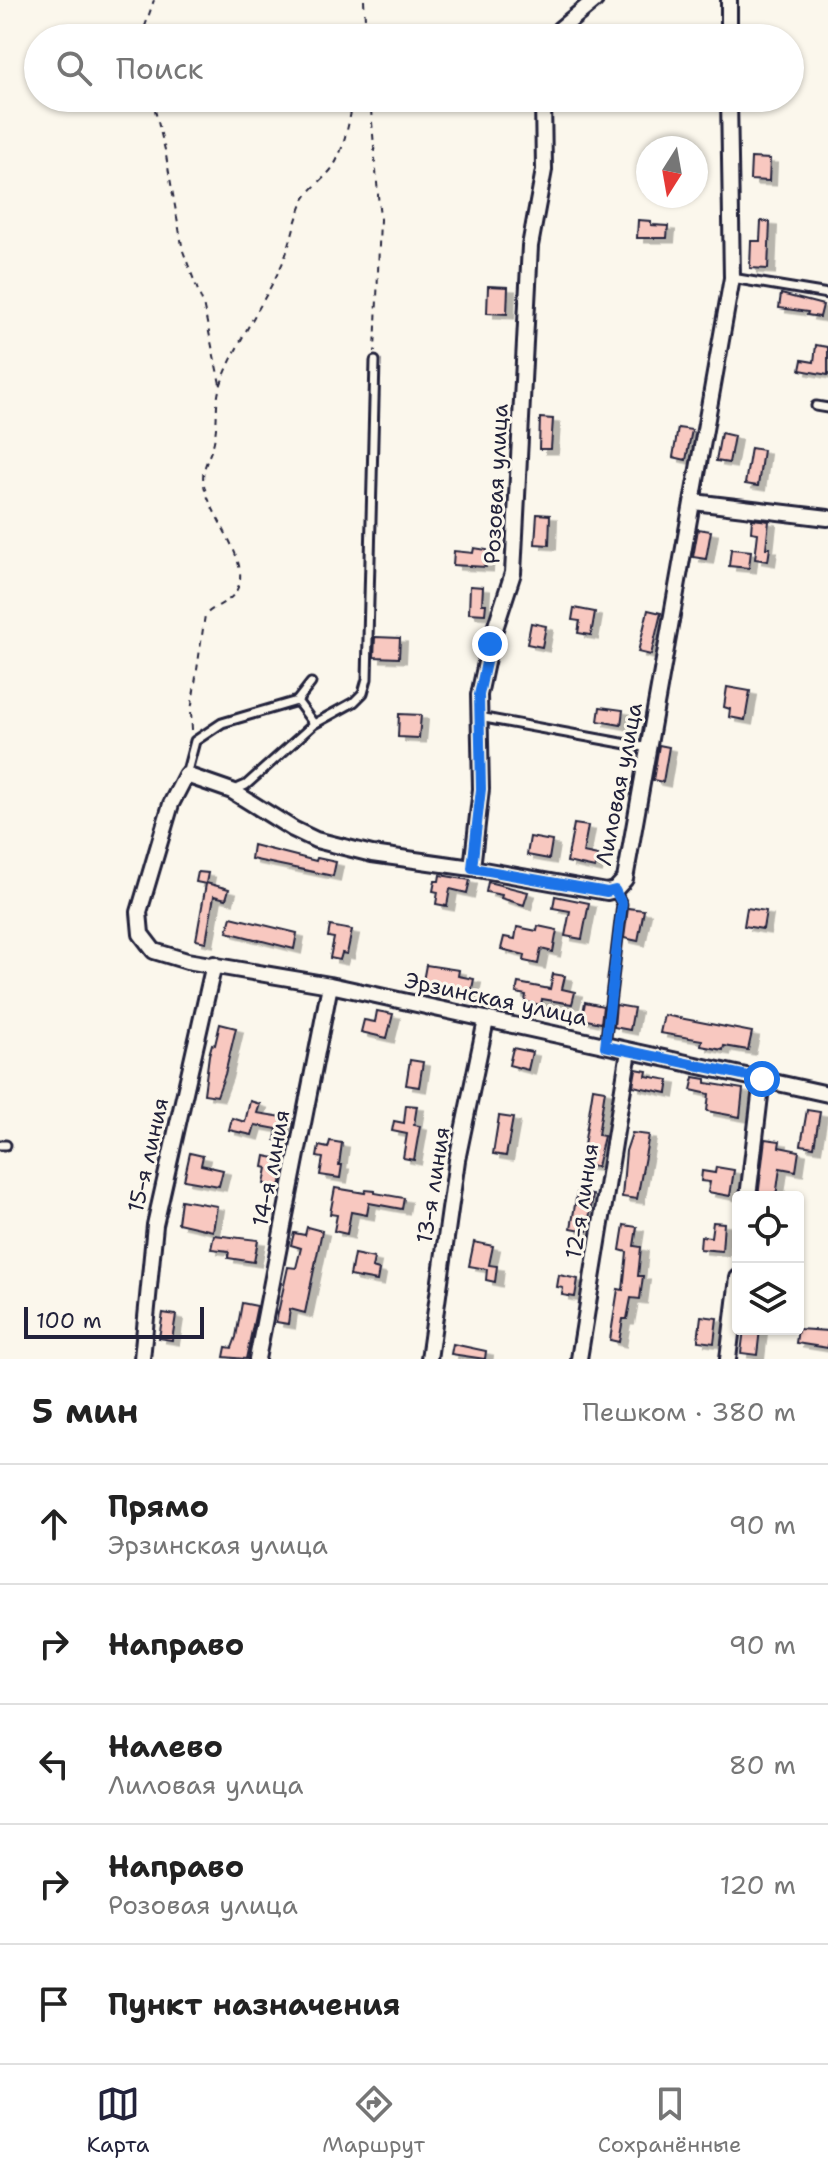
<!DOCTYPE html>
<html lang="ru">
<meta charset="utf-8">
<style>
:root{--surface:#fff;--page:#f6f6f6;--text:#222;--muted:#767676;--line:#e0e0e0;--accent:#22223b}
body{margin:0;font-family:"Shantell Sans",sans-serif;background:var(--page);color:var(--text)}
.controls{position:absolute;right:24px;bottom:24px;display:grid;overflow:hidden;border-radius:8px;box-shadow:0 2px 6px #0004}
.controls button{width:72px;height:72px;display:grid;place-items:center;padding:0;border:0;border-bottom:2px solid var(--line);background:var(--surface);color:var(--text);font:40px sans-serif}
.compass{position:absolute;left:636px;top:136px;width:72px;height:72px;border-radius:50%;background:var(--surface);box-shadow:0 2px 6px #0004;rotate:191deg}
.scale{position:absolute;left:24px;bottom:20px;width:180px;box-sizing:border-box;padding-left:8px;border:4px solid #22223b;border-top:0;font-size:22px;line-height:28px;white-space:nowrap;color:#22223b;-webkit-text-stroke:6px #fbf7ec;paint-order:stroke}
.stop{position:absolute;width:24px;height:24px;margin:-18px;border:6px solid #1a73e8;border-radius:50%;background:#fff}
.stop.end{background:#1a73e8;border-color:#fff;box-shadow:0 2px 8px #0008}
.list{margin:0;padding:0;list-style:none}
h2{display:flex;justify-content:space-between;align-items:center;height:104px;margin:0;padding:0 32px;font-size:34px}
h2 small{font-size:26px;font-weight:400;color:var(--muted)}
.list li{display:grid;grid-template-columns:52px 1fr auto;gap:24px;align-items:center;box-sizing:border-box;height:120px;padding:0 32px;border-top:2px solid var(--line)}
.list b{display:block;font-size:30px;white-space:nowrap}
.list p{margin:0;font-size:26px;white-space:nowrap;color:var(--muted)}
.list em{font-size:26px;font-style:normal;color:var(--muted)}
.icon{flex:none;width:44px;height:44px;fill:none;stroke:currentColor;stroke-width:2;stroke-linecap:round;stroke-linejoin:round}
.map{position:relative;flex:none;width:828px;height:1359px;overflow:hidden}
.search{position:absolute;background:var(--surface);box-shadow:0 2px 6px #0004;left:24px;right:24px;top:24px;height:88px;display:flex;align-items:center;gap:20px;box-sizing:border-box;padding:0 28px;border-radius:44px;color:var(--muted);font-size:30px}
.sheet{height:704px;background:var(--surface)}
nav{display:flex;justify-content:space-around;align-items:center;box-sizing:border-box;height:112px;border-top:2px solid var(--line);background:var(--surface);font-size:22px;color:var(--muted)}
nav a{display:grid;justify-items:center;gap:4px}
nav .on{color:var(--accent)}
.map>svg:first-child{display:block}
.building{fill:#f8c8c0;stroke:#22223b;stroke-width:2;filter:url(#shadow)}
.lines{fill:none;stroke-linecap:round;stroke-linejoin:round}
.service-casing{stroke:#22223b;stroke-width:13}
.minor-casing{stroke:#22223b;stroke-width:20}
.path{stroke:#22223b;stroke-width:2;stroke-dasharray:6 6;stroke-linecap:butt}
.service{stroke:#fbf7ec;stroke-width:7}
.minor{stroke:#fbf7ec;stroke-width:14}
.route{stroke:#1a73e8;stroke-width:10}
.labels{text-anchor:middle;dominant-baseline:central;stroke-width:6;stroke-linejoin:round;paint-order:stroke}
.street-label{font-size:22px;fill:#22223b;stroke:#fbf7ec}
</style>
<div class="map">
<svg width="828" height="1359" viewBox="0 0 828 1359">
<defs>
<filter id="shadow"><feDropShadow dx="7" dy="4.5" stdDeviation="0" flood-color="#0004"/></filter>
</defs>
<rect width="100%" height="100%" fill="#fbf7ec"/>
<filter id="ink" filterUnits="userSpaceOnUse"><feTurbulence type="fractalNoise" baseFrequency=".0125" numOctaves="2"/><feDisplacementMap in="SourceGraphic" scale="16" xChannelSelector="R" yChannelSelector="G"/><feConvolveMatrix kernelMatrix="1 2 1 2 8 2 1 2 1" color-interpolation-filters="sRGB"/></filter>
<g filter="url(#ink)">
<path class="building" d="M 751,158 L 770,159 L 769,181 L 750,180 Z
M 638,220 L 651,221 L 651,225 L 668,226 L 667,238 L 637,238 Z
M 761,221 L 770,222 L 768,269 L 750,268 L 751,241 L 760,241 Z
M 488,286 L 508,287 L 507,314 L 487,313 Z
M 781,294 L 823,305 L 820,317 L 807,315 L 808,312 L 779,308 Z
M 816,345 L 828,347 L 828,375 L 800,370 L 802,360 L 814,362 Z
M 540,418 L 553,419 L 551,449 L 539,449 Z
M 678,428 L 692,430 L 686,460 L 673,457 Z
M 721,433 L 734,436 L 729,463 L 716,461 Z
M 751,448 L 763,450 L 758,486 L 745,484 Z
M 537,514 L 550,515 L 549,545 L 535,544 Z
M 752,519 L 769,521 L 766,548 L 770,548 L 768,561 L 755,559 L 758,533 L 751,532 Z
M 698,529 L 711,531 L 706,559 L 693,557 Z
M 474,548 L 487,550 L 486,567 L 453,565 L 454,551 L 473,553 Z
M 731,549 L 751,551 L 749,568 L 729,566 Z
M 470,586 L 483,587 L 482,604 L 486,604 L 485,614 L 469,613 Z
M 574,608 L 595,612 L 591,635 L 578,633 L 580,621 L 572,620 Z
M 648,610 L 661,613 L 651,655 L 638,652 Z
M 531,623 L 546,626 L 542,647 L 527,644 Z
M 375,637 L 400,638 L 399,658 L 374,657 Z
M 727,687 L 750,691 L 745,720 L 729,717 L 730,709 L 724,707 Z
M 600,707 L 623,710 L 621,725 L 598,721 Z
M 399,714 L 421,715 L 419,738 L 398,737 Z
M 659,745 L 669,747 L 663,782 L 653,780 Z
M 574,824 L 588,826 L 583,853 L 598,856 L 595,868 L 567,862 Z
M 530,837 L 552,841 L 549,859 L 527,855 Z
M 253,845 L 316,861 L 317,858 L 336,862 L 333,876 L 251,859 Z
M 198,872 L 208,873 L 206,883 L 229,889 L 226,899 L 214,896 L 206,942 L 196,940 L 206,884 L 196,882 Z
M 440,875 L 470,880 L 467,893 L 450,889 L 447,906 L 436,904 L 438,892 L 433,891 L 435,881 L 439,881 Z
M 488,882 L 528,892 L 524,905 L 501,898 L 502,895 L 486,892 Z
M 555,896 L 589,903 L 582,939 L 565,936 L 570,911 L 553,908 Z
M 628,908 L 644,910 L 638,941 L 624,938 Z
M 747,908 L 766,911 L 763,929 L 744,926 Z
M 231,917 L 297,933 L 294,949 L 227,932 Z
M 330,926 L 352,930 L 347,954 L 342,953 L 340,960 L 330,958 L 334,938 L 328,937 Z
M 538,926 L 557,930 L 553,952 L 541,949 L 538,964 L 524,961 L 525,955 L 501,949 L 504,937 L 515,939 L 517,927 L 537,931 Z
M 426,965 L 459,970 L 458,976 L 474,979 L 470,998 L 461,997 L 462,991 L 423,981 Z
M 553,974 L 565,976 L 562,989 L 575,992 L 572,1004 L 542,999 L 541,1005 L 525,1002 L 526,995 L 516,993 L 518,983 L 550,989 Z
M 585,1002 L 603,1006 L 601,1023 L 582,1019 Z
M 616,1005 L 634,1008 L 630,1030 L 614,1027 Z
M 377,1011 L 393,1014 L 387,1038 L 361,1032 L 364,1020 L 375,1022 Z
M 664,1015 L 752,1032 L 748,1050 L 724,1046 L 723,1050 L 701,1046 L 702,1040 L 660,1033 Z
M 220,1024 L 236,1028 L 225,1074 L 217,1096 L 204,1094 L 209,1055 L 212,1044 L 215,1045 Z
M 513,1048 L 532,1052 L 528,1070 L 509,1065 Z
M 410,1060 L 423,1062 L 419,1087 L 406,1085 Z
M 636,1069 L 647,1071 L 646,1076 L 669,1080 L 667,1093 L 633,1086 Z
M 694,1077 L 706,1079 L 706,1083 L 743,1089 L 740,1117 L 707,1111 L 709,1094 L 691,1090 Z
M 593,1088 L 605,1090 L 598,1135 L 604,1136 L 597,1167 L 581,1165 Z
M 250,1101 L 260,1104 L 257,1113 L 289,1118 L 286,1142 L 275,1140 L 277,1129 L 255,1125 L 252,1135 L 229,1130 L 232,1118 L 245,1122 Z
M 406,1105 L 417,1106 L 414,1125 L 420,1126 L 414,1160 L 403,1158 L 407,1134 L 392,1131 L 394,1121 L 404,1123 Z
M 807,1110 L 820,1112 L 814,1147 L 801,1145 Z
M 499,1116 L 513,1118 L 506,1156 L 493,1154 Z
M 632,1133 L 649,1135 L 637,1199 L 622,1197 L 626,1151 Z
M 765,1139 L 780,1141 L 779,1147 L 799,1151 L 796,1171 L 780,1168 L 776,1197 L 758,1197 Z
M 330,1141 L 342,1143 L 339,1165 L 342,1165 L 340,1178 L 320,1175 L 323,1158 L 317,1157 L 319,1146 L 328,1148 Z
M 190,1153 L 203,1156 L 201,1165 L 223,1170 L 219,1186 L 184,1180 Z
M 265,1156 L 286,1160 L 280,1187 L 264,1184 L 267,1168 L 263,1167 Z
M 716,1167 L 734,1170 L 730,1196 L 708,1192 L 710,1182 L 701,1181 L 702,1171 L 715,1173 Z
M 335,1188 L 365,1193 L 366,1190 L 375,1191 L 375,1193 L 404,1198 L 402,1209 L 369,1203 L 367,1215 L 351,1212 L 347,1234 L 334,1231 L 337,1215 L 330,1214 Z
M 577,1193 L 593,1195 L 587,1231 L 571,1228 Z
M 181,1200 L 217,1206 L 213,1231 L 178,1223 Z
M 713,1222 L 724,1223 L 722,1251 L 700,1249 L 701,1236 L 711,1237 Z
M 624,1225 L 637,1227 L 634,1246 L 641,1247 L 638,1276 L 643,1276 L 640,1299 L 631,1298 L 627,1319 L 623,1319 L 619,1342 L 610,1340 L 618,1289 L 623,1290 L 627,1252 L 620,1250 Z
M 307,1227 L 322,1231 L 305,1313 L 290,1309 L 288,1324 L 276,1322 L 288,1267 L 296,1268 L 301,1248 L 291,1245 L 294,1233 L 305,1235 Z
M 214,1235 L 258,1240 L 254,1262 L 228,1258 L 229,1251 L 211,1249 Z
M 474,1242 L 493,1246 L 489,1265 L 497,1266 L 495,1282 L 486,1280 L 487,1269 L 469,1266 Z
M 354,1254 L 374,1258 L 372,1268 L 379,1270 L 377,1281 L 350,1276 Z
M 559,1275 L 578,1279 L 575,1297 L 562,1295 L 563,1288 L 557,1287 Z
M 242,1303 L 257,1306 L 246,1359 L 224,1357 L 226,1347 L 232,1348 L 236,1337 Z
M 163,1313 L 176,1315 L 172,1340 L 159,1338 Z
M 701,1316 L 717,1318 L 714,1343 L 698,1341 Z
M 744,1329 L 760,1329 L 757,1355 L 741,1353 Z
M 798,1329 L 828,1331 L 828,1348 L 796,1343 Z
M 453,1344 L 486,1351 L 485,1359 L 451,1354 Z"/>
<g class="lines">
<g class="service-casing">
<path id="service" d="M 732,278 L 828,294
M 816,406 L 828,408
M 297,701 L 314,724
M 479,717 L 649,748
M 186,775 L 195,741 L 222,723 L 297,701 L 311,683
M 232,791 L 246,785 L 314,724 L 354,702 L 363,693 L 367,679 L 375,361
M 605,1046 L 622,904 L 615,890
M 0,1145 L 6,1145"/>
</g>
<g class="minor-casing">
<path id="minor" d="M 555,38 L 560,29 L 595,0
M 729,38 L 729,0
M 729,98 L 732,278 L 625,879 L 615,890 L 607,892 L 472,868 L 372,854 L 316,840 L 293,829 L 232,791 L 186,775 L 171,804 L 139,912 L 141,934 L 154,951 L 187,961 L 330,985 L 828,1094
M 694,502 L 828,518
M 472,868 L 481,789 L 479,695 L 490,644 L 513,573 L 530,246 L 544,170 L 543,98
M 748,1197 L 762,1079
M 142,1359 L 155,1225 L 214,964
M 257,1359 L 330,985
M 429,1359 L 457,1160 L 486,1020
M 579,1359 L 629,1051
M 728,1359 L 738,1278"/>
</g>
<path class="path" d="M 364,0 L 366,38
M 141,38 L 154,0
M 152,98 L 165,150 L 183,251 L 203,304 L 220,384
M 370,98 L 380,219 L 375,352
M 192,730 L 191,711 L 205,615 C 214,606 228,603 234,594 C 260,562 195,504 204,470 C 207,458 214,448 215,435 C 218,420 215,402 220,387 C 235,343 264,304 283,262 C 291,243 294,223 302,204 C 308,189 323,181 333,167 C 345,148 349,120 354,98"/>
<use href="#service" class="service"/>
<use href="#minor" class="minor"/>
</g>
</g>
<g class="lines" filter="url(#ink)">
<path class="route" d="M 490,644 L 479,695 L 481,789 L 472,868 L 607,892 L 615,890 L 622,904 L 605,1046 L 762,1079"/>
</g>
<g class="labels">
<g class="street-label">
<text transform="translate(496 484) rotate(-87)">Розовая улица</text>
<text transform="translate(619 784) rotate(-79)">Лиловая улица</text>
<text transform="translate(496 999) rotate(12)">Эрзинская улица</text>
<text transform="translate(148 1155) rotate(-77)">15-я линия</text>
<text transform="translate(271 1168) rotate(-79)">14-я линия</text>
<text transform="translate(433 1185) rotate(-81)">13-я линия</text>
<text transform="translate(582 1201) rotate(-81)">12-я линия</text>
</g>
</g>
</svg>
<div class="controls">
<button><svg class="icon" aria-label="locate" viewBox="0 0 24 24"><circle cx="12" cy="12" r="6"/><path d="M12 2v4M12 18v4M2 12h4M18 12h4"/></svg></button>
<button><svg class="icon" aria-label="layers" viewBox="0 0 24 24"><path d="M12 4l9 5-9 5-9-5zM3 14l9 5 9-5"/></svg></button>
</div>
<svg class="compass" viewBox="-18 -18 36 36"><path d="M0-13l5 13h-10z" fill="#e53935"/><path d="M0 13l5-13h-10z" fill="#767676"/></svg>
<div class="scale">100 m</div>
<div class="stop" style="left:762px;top:1079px"></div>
<div class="stop end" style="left:490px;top:644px"></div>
<div class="search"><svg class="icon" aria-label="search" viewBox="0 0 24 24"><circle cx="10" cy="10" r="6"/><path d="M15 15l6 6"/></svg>Поиск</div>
</div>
<section class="sheet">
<h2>5 мин<small>Пешком · 380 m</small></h2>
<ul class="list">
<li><svg class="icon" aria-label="ahead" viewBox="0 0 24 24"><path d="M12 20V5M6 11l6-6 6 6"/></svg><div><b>Прямо</b><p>Эрзинская улица</p></div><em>90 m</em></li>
<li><svg class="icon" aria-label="right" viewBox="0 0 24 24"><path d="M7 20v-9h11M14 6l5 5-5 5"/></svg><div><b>Направо</b></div><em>90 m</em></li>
<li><svg class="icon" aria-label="left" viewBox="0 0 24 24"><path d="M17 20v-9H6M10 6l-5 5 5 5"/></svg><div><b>Налево</b><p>Лиловая улица</p></div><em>80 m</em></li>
<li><svg class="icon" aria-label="right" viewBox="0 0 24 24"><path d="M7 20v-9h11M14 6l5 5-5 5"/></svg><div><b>Направо</b><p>Розовая улица</p></div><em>120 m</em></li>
<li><svg class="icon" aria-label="arrive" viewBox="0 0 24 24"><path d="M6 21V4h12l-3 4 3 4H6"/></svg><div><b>Пункт назначения</b></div></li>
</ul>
</section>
<nav>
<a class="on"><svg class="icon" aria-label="map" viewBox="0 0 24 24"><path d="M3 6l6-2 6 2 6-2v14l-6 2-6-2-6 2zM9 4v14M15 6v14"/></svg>Карта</a>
<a><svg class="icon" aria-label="directions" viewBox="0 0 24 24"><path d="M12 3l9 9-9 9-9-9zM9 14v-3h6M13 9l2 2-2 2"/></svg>Маршрут</a>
<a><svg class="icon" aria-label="saved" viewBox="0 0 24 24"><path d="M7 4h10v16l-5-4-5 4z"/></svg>Сохранённые</a>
</nav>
